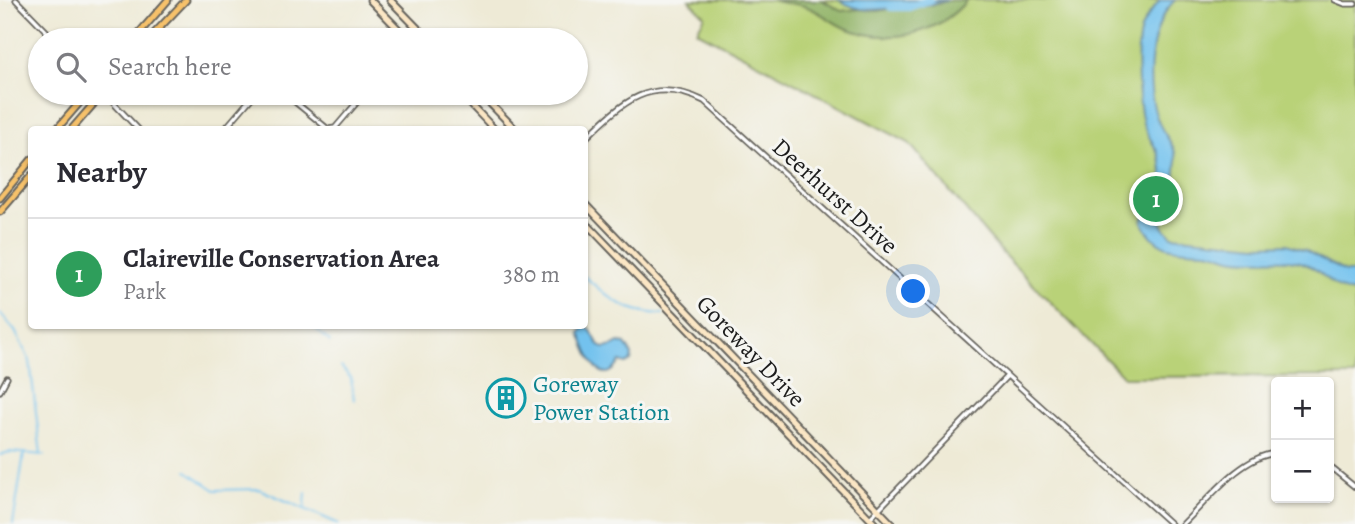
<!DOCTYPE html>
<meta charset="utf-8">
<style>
:root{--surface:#fff;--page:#f7f7f7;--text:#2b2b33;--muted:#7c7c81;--line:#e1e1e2;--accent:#b45309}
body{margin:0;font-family:Alegreya,serif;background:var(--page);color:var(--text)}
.controls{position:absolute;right:21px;bottom:21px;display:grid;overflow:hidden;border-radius:7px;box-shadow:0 2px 5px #0004}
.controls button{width:63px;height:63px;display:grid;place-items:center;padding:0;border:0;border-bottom:2px solid var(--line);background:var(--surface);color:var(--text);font:35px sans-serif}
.you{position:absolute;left:914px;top:292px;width:24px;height:24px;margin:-18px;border:5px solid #fff;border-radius:50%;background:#1a73e8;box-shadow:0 0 0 10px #1a73e833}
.badge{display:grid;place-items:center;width:46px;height:46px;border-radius:50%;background:var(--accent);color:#fff;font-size:23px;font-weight:700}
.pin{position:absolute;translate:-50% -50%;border:4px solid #fff;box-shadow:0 2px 7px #0006}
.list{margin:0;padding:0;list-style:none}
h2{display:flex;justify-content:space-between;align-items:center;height:91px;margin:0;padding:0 28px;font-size:30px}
h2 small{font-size:23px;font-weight:400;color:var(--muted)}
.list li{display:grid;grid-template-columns:46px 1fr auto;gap:21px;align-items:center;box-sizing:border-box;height:112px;padding:0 28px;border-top:2px solid var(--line)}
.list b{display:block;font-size:26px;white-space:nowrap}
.list p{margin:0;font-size:23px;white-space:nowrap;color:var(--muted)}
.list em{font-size:23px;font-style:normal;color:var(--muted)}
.icon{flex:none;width:38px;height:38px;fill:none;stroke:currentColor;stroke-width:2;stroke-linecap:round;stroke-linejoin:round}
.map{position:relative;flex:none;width:1355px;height:524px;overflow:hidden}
.search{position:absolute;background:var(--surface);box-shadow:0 2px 5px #0004;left:28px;top:28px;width:560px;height:77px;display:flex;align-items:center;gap:18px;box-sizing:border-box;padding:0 24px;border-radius:38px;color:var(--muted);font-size:26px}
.panel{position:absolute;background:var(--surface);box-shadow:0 2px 5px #0004;left:28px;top:126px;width:560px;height:203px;border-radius:7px}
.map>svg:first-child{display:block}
.green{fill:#b9d278;stroke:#6a774a;stroke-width:2}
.forest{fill:#92b468;stroke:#576842;stroke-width:2}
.water{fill:#73c2ee;stroke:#486f85;stroke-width:2}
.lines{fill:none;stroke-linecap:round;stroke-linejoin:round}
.stream{stroke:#73c2ee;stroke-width:2}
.river{stroke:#73c2ee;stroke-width:8}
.minor-casing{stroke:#66645d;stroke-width:7}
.secondary-casing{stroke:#66645d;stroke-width:9}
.primary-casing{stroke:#66645d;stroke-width:9}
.minor{stroke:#fff;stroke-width:3.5}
.secondary{stroke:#fbe6c4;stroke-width:5}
.primary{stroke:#f6c16b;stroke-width:5}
.labels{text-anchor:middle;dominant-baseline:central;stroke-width:6;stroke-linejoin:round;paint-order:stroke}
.street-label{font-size:24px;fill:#1c1c1c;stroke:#f6f6f2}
.culture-label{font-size:24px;fill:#0d838f;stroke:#f6f6f2;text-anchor:start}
</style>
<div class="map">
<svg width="1355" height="524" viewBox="0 0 1355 524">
<rect width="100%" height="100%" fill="#f6f6f2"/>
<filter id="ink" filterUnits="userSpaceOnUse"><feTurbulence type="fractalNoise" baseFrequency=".0143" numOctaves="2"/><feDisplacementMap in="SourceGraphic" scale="14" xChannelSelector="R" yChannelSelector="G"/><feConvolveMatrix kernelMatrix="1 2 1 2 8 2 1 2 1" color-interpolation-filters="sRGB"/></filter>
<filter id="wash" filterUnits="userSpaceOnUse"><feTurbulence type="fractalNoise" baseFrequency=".00686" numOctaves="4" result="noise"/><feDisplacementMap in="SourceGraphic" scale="28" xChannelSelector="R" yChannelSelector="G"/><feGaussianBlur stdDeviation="1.57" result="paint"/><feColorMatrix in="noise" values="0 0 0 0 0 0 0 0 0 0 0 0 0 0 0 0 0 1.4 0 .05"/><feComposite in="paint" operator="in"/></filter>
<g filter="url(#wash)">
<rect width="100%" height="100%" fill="#eeead6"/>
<path class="green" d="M 689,0 L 1355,0 L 1355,376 L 1124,377 L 1004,255 L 909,143 L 697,31 L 705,16 Z"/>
<path class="forest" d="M 772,0 L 822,0 L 841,11 L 860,9 L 877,11 L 904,6 L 938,4 L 948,0 L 967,0 C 936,37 887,45 843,27 C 830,21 818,10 804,6 C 793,3 783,4 772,0 Z"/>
<path class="water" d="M 839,0 L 948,0 C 933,5 919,4 904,6 C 880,10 861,14 839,0 Z
M 1160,0 L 1175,0 C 1148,27 1144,89 1159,123 C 1163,133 1172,142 1175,152 C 1181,176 1168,198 1160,219 L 1164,228 L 1172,236 L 1257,245 L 1287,244 L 1305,250 L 1345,272 L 1355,272 L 1355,293 C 1332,291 1322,268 1300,262 C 1277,256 1253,263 1231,258 C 1222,256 1214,251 1205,251 C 1175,249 1158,253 1142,222 C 1146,205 1162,190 1162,173 C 1162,150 1148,141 1143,123 C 1138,102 1134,47 1142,27 C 1146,17 1153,9 1160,0 Z
M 584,327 L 590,329 C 600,347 599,353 619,343 L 625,344 L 632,355 L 631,361 L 626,364 L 620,362 C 600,393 587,351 580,333 Z"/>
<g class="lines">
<path class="stream" d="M 584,276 C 610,299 626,313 663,314
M 0,313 L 15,331 L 30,361 L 41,455
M 313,326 L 330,342
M 341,367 L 351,378 L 354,400
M 0,455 L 9,452 L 44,455
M 187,471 L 215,490 L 259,489 L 339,524
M 305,506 L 306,493
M 13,524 L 24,454"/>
<path class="river" d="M 891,7 L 909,7 L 929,0"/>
</g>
</g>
<g filter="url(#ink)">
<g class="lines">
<g class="minor-casing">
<path id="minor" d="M 16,0 L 55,40
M 1335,0 L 1345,4 L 1355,4
M 410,40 L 419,31
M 104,93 L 139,130
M 284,93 L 328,129 L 335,128 L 365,93
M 224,130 L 254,95 L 259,93
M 584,140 C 621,104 649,74 704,101 L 1171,524
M 0,391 L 7,378
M 1329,466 L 1355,487
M 870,518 L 1007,376
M 1183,524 C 1208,500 1240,457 1276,453"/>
</g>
<g class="secondary-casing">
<path id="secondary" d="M 370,0 L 409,40
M 390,0 L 429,40
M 460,93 L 495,130
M 480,93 L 516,130
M 584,203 L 892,524
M 584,221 L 875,524"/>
</g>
<g class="primary-casing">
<path id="primary" d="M 133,40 L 168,0
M 148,40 L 186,0
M 56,130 L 88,93
M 71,130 L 103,93
M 0,198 L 32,159
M 0,212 L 32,175"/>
</g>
<use href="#minor" class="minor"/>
<use href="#secondary" class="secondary"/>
<use href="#primary" class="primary"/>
</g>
</g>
<defs>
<g id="building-ring" transform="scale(2.0125)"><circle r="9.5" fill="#f6f6f2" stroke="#0f9aa8" stroke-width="1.5"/><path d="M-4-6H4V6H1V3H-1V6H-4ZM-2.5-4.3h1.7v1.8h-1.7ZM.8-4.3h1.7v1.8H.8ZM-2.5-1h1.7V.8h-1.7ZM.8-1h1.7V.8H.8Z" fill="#0f9aa8"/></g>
</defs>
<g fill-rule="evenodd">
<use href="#building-ring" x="506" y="398"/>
</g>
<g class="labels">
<g class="street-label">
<text transform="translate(835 196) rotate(42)">Deerhurst Drive</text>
<text transform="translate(751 351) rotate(46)">Goreway Drive</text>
</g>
<g class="culture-label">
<text x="533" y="384">Goreway<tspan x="533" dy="28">Power Station</tspan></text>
</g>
</g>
</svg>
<div class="controls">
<button>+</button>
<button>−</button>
</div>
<div class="you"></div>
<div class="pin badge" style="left:1156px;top:199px;background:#2e9e5b">1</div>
<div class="search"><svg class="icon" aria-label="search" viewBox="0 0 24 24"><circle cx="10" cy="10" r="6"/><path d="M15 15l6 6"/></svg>Search here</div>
<section class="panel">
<h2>Nearby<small></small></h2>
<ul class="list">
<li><span class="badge" style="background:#2e9e5b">1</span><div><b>Claireville Conservation Area</b><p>Park</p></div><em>380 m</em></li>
</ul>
</section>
</div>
